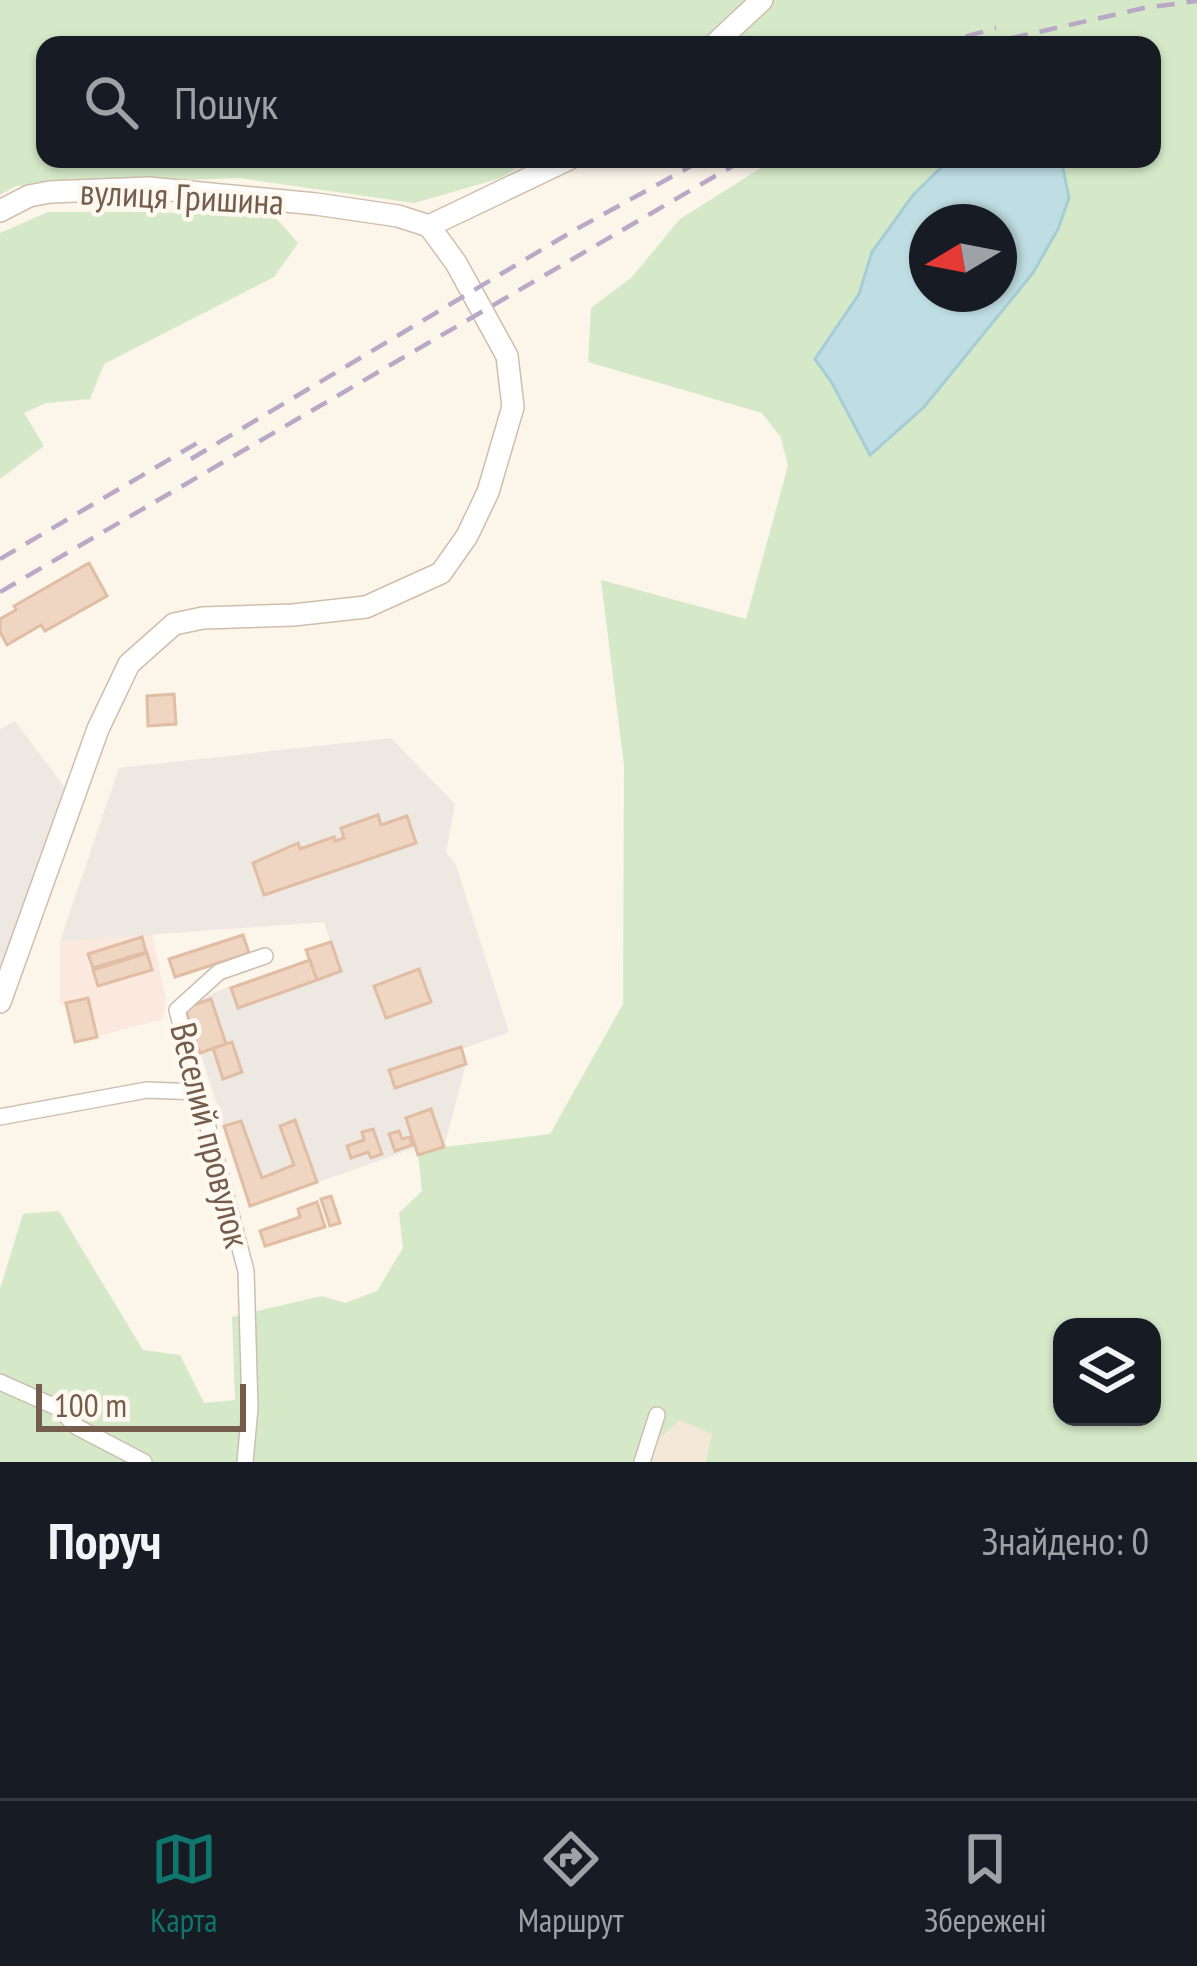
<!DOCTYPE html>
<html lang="uk">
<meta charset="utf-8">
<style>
:root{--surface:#171b24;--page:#20242c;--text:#f1f3f6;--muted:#9ea1a6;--line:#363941;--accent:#0f766e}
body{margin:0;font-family:"PT Sans Narrow",sans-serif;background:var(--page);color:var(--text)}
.controls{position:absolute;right:36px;bottom:36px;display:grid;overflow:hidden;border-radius:24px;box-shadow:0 3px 9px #0004}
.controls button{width:108px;height:108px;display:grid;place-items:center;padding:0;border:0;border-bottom:3px solid var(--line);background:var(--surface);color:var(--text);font:60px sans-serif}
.compass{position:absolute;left:909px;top:204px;width:108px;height:108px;border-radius:50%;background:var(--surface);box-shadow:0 3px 9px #0004;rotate:260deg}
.scale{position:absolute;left:36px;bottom:30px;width:210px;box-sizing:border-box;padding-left:12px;border:6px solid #755d4e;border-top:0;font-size:33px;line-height:42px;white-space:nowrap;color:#755d4e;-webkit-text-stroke:9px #fef9f0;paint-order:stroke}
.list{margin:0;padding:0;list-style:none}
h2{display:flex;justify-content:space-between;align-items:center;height:156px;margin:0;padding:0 48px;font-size:51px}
h2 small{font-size:39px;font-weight:400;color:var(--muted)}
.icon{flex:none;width:66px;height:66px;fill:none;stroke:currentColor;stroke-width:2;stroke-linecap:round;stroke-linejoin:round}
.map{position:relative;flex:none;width:1197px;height:1462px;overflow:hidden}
.search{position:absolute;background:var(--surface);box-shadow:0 3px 9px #0004;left:36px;right:36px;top:36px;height:132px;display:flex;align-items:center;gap:30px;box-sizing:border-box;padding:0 42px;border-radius:24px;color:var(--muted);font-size:45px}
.sheet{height:336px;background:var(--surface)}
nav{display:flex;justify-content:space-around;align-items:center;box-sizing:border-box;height:168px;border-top:3px solid var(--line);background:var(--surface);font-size:33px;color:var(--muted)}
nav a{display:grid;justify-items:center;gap:6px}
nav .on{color:var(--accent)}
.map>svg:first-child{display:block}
.residential{fill:#f3e7d8}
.commercial{fill:#fbe8de}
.industrial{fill:#ede8e2}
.green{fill:#d5e9c8;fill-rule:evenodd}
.water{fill:#bfdee4;stroke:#a6cdd6;stroke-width:3;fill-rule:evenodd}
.building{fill:#efd6c3;stroke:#e1bda4;stroke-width:3}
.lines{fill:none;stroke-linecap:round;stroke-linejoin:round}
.street-casing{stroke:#cdbeb0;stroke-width:18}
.secondary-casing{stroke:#d0bead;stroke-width:24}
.street{stroke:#fff;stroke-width:15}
.secondary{stroke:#fff;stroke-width:21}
.rail{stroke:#b9a8c6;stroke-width:4.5;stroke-dasharray:18 12;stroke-linecap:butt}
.labels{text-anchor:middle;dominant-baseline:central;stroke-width:9;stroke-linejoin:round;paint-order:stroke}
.street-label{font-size:36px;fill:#755d4e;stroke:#fef9f0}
</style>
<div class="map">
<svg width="1197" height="1462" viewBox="0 0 1197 1462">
<rect width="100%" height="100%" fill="#fbf5ea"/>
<path class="residential" d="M 645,1391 L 727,1415 L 721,1462 L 624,1462 Z"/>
<path class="commercial" d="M 152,934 L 166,1000 L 163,1019 L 75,1042 L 66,1004 L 60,1005 L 60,941 Z"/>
<path class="industrial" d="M 15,721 L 65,788 L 0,971 L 0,729 Z
M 391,738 L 455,804 L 446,852 L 456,865 L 509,1032 L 462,1049 L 466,1064 L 444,1147 L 418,1155 L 415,1148 L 250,1206 L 185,1006 L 230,986 L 309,960 L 306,950 L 330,941 L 324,922 L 60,941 L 119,768 Z"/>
<path class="green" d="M 0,0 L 1197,0 L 1197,1462 L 706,1462 L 712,1434 L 680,1420 L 632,1462 L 0,1462 L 0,1289 L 23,1214 L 59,1211 L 143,1350 L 180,1355 L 204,1403 L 235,1400 L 232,1317 L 322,1296 L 345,1303 L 377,1291 L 403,1248 L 399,1213 L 422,1191 L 418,1155 L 444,1147 L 550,1134 L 623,1004 L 624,766 L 601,580 L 746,619 L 788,466 L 781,438 L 762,413 L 588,362 L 591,308 L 632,277 L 680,219 L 775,159 L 1152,159 L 1152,45 L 45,45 L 45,159 L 531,159 L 501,178 L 414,203 L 239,178 L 16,186 L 0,195 ZM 927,222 L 999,222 L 999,294 L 927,294 ZM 1062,1327 L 1152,1327 L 1152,1417 L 1062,1417 Z
M 48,212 L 161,212 L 275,217 L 298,243 L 274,277 L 104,364 L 90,399 L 46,403 L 24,413 L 44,446 L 0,479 L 0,233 Z"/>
<path class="water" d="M 950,159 L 1061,159 L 1069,198 L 1058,229 L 1033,273 L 924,407 L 870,455 L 832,383 L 815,359 L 859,294 L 872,252 L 913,195 ZM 927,222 L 999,222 L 999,294 L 927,294 Z"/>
<path class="building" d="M 89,563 L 107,596 L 45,631 L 41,625 L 7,645 L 0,632 L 0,619 L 16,610 L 14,606 Z
M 174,694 L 176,724 L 148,726 L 147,696 Z
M 378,815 L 381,825 L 407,816 L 416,843 L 264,895 L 253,863 L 298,843 L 300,849 L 334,837 L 335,841 L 344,838 L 341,828 Z
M 243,935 L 249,953 L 175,977 L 169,959 Z
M 142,937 L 146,952 L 93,968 L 88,954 Z
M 331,942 L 341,971 L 317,980 L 306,950 Z
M 147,953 L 152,970 L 98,986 L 93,970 Z
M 310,960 L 317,980 L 238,1008 L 231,988 Z
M 419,969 L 431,1002 L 386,1018 L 374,986 Z
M 88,998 L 97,1037 L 75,1042 L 66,1003 Z
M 211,999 L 226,1044 L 200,1053 L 185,1008 Z
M 232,1042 L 242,1072 L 223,1079 L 213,1048 Z
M 461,1047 L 466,1064 L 395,1088 L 389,1070 Z
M 431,1109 L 444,1147 L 418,1155 L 406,1118 Z
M 295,1120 L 317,1182 L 250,1206 L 224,1126 L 241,1121 L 262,1178 L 294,1165 L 280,1126 Z
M 373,1129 L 382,1154 L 371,1158 L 368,1152 L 351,1158 L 347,1146 L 364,1140 L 362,1132 Z
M 399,1131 L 402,1139 L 410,1137 L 412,1145 L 395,1151 L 389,1134 Z
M 331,1196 L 340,1223 L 330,1226 L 321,1199 Z
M 317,1202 L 325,1227 L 265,1246 L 260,1231 L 300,1217 L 298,1209 Z"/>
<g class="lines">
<g class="street-casing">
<path id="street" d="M 0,1117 L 147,1090 L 199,1092
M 0,1382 L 58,1408 L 77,1427 L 144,1462
M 245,1462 L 250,1408 L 246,1271 L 177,1010 L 219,972 L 265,956
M 642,1462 L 657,1415"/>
</g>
<g class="secondary-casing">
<path id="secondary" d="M 714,45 L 762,0
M 0,211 L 29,196 L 50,192 L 149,188 L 316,204 L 398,216 L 429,226 L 456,263 L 507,356 L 513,407 L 488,492 L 467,536 L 441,573 L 366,607 L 293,615 L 203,618 L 174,624 L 129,664 L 98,729 L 0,1002
M 429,226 L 569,159"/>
</g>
<use href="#street" class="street"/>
<use href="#secondary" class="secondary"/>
<path class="rail" d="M 937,45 L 996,28
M 981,45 L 1144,8 L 1197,1
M 191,459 L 573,231 L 704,159
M 0,559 L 204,439
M 0,592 L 736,164"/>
</g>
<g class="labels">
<g class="street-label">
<text transform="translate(182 196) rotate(3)">вулиця Гришина</text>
<text transform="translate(211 1135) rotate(76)">Веселий провулок</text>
</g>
</g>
</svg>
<div class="controls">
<button><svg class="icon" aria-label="layers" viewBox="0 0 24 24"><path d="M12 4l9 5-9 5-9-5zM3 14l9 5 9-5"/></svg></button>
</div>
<svg class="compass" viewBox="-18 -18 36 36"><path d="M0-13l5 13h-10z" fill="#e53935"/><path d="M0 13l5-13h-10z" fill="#9ea1a6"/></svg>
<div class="scale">100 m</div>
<div class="search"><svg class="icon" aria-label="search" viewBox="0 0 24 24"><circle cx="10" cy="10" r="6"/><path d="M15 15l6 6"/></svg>Пошук</div>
</div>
<section class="sheet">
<h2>Поруч<small>Знайдено: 0</small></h2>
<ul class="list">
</ul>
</section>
<nav>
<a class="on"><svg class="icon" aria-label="map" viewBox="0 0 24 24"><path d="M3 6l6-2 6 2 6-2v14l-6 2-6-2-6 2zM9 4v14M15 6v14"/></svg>Карта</a>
<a><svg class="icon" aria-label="directions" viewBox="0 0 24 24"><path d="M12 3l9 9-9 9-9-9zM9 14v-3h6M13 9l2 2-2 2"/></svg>Маршрут</a>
<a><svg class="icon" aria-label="saved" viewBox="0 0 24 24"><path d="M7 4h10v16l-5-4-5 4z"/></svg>Збережені</a>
</nav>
